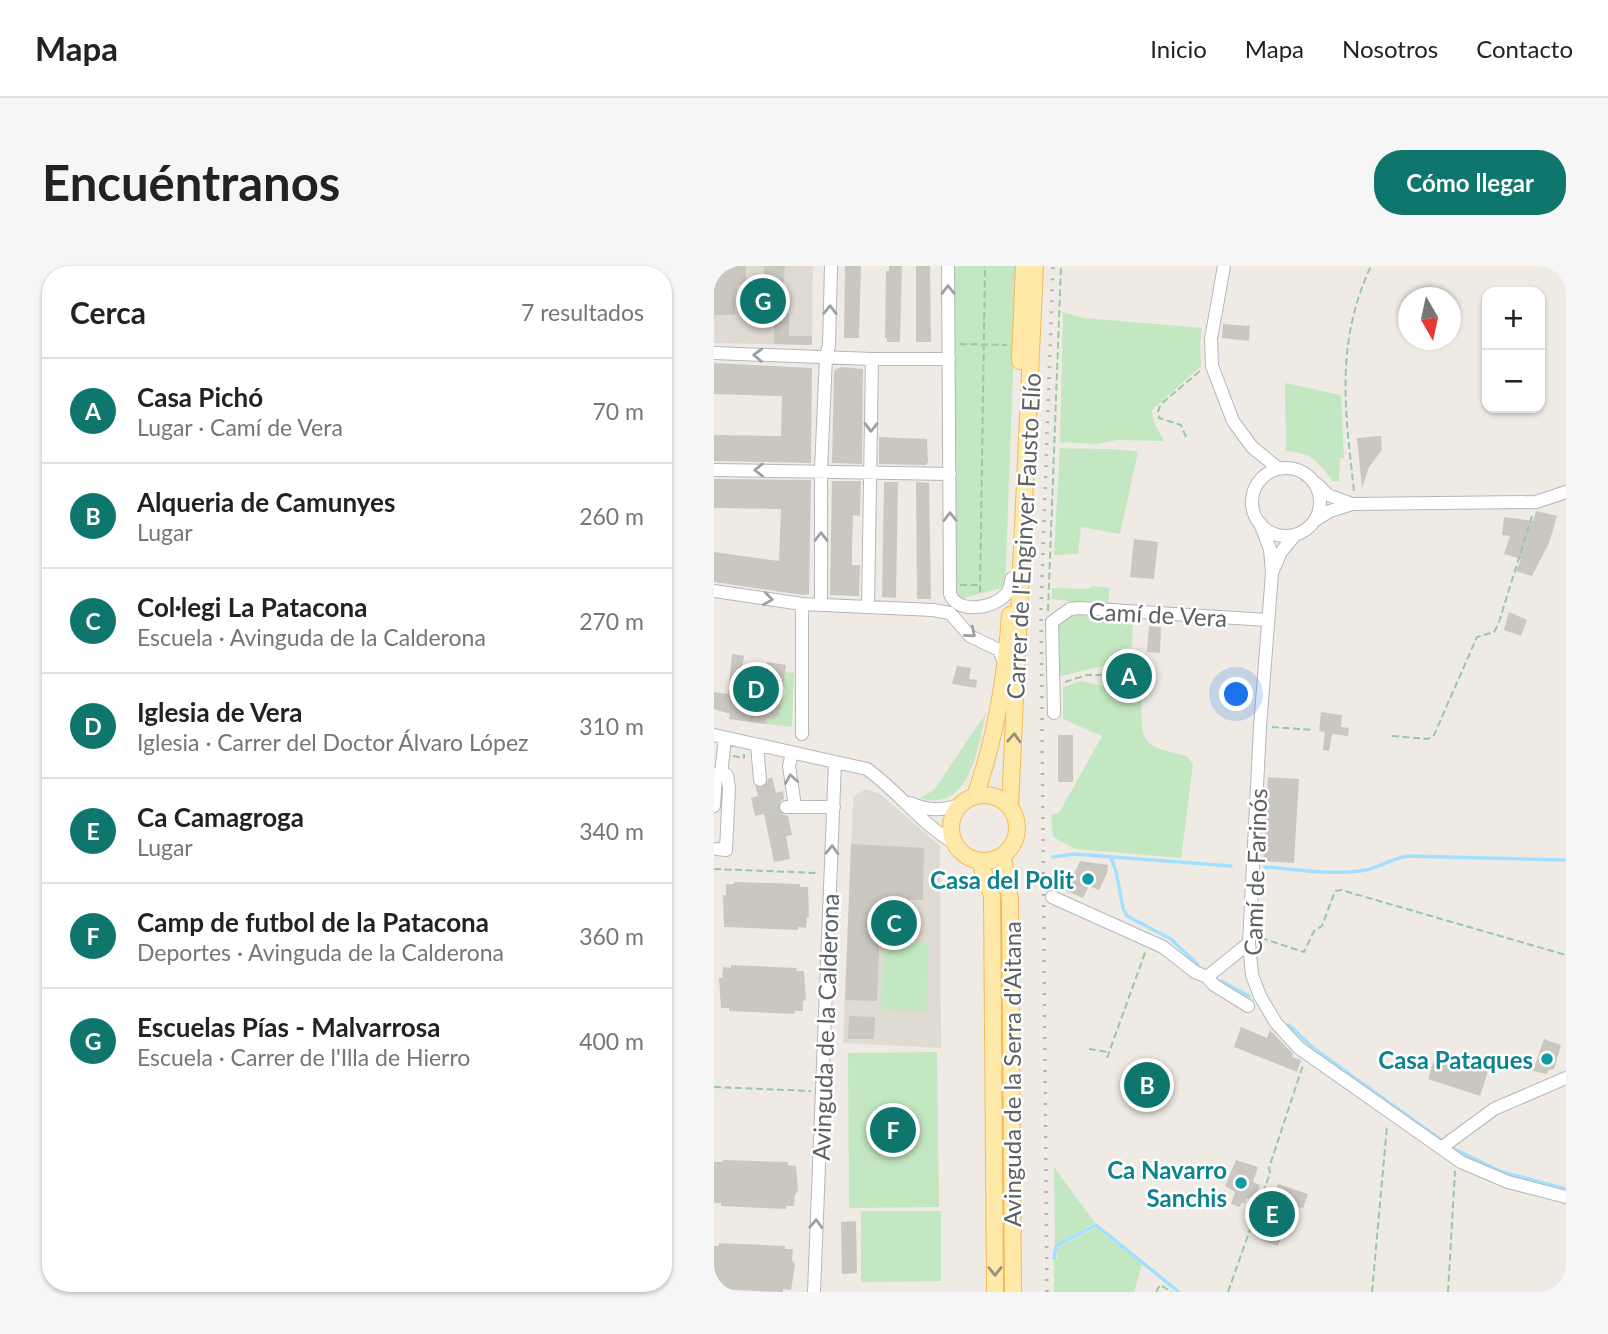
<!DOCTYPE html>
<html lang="es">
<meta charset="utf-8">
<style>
:root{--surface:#fff;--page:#f6f6f6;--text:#222;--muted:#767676;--line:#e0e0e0;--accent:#0f766e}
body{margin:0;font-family:Lato,sans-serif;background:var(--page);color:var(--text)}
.controls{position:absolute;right:21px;top:21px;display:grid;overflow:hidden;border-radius:14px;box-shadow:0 2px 5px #0004}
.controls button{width:63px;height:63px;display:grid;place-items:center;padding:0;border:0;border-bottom:2px solid var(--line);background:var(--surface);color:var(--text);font:35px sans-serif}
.compass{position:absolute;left:684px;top:21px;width:63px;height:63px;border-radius:50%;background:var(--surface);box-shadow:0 2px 5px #0004;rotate:171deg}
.you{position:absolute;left:523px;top:429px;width:24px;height:24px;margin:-18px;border:5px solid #fff;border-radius:50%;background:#1a73e8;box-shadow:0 0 0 10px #1a73e833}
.badge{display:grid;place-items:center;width:46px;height:46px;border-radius:50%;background:var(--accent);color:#fff;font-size:23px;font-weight:700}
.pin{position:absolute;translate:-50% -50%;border:4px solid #fff;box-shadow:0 2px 7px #0006}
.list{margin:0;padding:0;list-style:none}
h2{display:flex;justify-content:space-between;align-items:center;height:91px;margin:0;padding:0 28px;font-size:30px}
h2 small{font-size:23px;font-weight:400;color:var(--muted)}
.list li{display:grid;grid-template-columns:46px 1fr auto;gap:21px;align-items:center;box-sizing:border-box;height:105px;padding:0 28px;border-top:2px solid var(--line)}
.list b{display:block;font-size:26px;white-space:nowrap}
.list p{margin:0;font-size:23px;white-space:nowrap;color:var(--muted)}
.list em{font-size:23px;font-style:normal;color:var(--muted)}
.map{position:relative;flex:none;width:852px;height:1026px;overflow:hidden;border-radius:28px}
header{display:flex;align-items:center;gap:42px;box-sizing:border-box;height:98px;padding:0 35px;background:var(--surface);border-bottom:2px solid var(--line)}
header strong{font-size:33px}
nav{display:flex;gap:38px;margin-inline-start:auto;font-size:24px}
.intro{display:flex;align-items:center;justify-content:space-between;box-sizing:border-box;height:168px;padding:0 42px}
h1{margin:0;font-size:49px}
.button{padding:18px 32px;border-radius:28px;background:var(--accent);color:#fff;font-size:24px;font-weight:700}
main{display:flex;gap:42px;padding:0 42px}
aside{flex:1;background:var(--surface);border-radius:28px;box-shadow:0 2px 5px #0004}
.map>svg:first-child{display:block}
.education{fill:#dfdad2}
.green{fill:#c3e7c0}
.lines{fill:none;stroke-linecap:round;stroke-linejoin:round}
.stream{stroke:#a3e0ff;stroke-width:3.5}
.building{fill:#cac6c0}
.minor-tunnel{stroke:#cac8c4;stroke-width:12;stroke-dasharray:12 6;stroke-linecap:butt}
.minor-casing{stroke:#b4b7bb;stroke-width:14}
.major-casing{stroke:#f4ba58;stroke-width:18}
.path{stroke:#99c8a2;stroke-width:2;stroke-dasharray:7 3.5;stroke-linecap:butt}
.minor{stroke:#fff;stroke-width:12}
.major{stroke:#ffe9a8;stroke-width:16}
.rail{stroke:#b3b4b5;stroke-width:3.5;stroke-dasharray:2 9;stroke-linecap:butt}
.oneway{stroke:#9da0a3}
.oneway2{stroke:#95917c}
.culture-dot{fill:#0f9aa8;stroke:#fff;stroke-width:2.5}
.labels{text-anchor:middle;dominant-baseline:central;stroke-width:5;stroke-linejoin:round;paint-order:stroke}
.street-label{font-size:24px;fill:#5c6165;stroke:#fff}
.culture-label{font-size:24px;font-weight:bold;fill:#0d838f;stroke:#fff;text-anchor:end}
</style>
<header>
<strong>Mapa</strong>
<nav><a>Inicio</a><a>Mapa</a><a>Nosotros</a><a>Contacto</a></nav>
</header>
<div class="intro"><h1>Encuéntranos</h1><a class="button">Cómo llegar</a></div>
<main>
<aside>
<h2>Cerca<small>7 resultados</small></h2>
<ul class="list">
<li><span class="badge">A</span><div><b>Casa Pichó</b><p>Lugar · Camí de Vera</p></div><em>70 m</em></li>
<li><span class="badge">B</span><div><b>Alqueria de Camunyes</b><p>Lugar</p></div><em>260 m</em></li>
<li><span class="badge">C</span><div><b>Col·legi La Patacona</b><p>Escuela · Avinguda de la Calderona</p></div><em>270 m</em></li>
<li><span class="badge">D</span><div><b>Iglesia de Vera</b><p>Iglesia · Carrer del Doctor Álvaro López</p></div><em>310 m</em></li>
<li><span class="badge">E</span><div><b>Ca Camagroga</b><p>Lugar</p></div><em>340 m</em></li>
<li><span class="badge">F</span><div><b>Camp de futbol de la Patacona</b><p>Deportes · Avinguda de la Calderona</p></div><em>360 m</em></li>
<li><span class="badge">G</span><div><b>Escuelas Pías - Malvarrosa</b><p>Escuela · Carrer de l'Illa de Hierro</p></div><em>400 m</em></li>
</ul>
</aside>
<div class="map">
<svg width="852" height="1026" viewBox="0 0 852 1026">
<rect width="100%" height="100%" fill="#efebe4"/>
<path class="education" d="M 0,0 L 99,0 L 98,79 L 0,77 Z
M 152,523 L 166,528 L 226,580 L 227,782 L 129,777 L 139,537 L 140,530 Z"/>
<path class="green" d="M 239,0 L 303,0 L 291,321 L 242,334 Z
M 349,46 L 370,52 L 488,62 L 486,77 L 487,100 L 438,144 L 439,154 L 450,175 L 403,174 L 382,178 L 346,176 Z
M 571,117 L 627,129 L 630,192 L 626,192 L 625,215 L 619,215 C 603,195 598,187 572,185 Z
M 346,182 C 372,184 401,181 424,186 L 406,268 L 367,261 L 364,288 L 340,289 Z
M 379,320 L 396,322 L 394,337 L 391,340 L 338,333 L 338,322 L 374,323 Z
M 361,347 L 424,351 L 425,354 L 419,359 L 418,381 L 407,383 L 405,396 L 343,411 L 342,358 Z
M 71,406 L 80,407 L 78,461 L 52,458 L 53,450 L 60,453 L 61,451 L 65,451 L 67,434 L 72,427 L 69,418 Z
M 367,415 L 427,429 C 429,478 424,479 473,490 L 479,498 L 467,592 L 362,583 L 339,571 L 337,549 L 345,547 L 388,470 L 349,453 L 349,421 Z
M 272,447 C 264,480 256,548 206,532 L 220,524 Z
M 170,675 L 215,677 L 212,745 L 167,743 Z
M 223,786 L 225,941 L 135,942 L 134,787 Z
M 340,901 L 381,957 L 341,980 Z
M 147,945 L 227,945 L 227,1015 L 147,1016 Z
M 383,961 L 428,998 L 420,1026 L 340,1026 L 340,994 L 343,992 L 343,982 Z"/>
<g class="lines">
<path class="stream" d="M 339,591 L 360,588 L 517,600
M 397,592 L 402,605 L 409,642 L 413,650 L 457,673 L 484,699
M 551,601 C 584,603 619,610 652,604 C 667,601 678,592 694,590 L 852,594
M 507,715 L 535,730
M 575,759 L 599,782 L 727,874
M 738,882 L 788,906 L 852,923
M 340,992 L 342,980 L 382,959 L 465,1026"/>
</g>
<path class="building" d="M 0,0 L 32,0 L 32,19 L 23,19 L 23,28 L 21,28 L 21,49 L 0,49 Z
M 50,0 L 71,0 L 69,26 L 55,25 L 54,15 L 50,12 Z
M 131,0 L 147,0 L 145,72 L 130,72 Z
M 175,0 L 188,0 L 186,76 L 173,76 L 173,72 L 171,72 L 172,5 L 175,5 Z
M 202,0 L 216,0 L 217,76 L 202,76 Z
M 60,47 L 75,47 L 75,70 L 98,70 L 98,79 L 60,78 Z
M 509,58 L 536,60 L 535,75 L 508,72 Z
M 0,97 L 98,102 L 97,197 L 0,195 L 0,169 L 67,170 L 68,130 L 0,128 Z
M 128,101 L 149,103 L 148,198 L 118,197 L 120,107 L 121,103 Z
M 667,170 L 668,184 L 655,201 L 648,222 L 643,172 Z
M 165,171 L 213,173 L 214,196 L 212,199 L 165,198 Z
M 0,213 L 97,214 L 95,328 L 89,329 L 0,316 L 0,286 L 65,295 L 67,243 L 0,242 Z
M 118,215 L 147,215 L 146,250 L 139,249 L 138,285 L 138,299 L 146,299 L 145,330 L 116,329 Z
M 170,216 L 184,216 L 182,332 L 168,331 Z
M 202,216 L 215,217 L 217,333 L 203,333 Z
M 822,245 L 843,250 L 835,277 L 818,310 L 802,305 L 807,293 L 790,288 L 796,270 L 788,269 L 790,251 L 819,255 Z
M 420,273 L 444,276 L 440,313 L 416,311 Z
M 795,346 L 813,354 L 807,370 L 790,364 Z
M 435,360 L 447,361 L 446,387 L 433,386 Z
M 18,388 L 30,390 L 28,403 L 52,405 L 53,396 L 72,399 L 65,451 L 61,451 L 61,453 L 53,452 L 52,458 L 15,453 L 16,448 L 0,443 L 0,426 L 14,428 Z
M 243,400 L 257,402 L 255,413 L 263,414 L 262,422 L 238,418 Z
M 406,401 L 425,403 L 425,420 L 404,418 Z
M 607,446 L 628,449 L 627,461 L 635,462 L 634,470 L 618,468 L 615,485 L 609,484 L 611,466 L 605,465 Z
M 344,469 L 359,469 L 359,516 L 344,516 Z
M 58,511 L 62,527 L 69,525 L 70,533 L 65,536 L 63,542 L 67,548 L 74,550 L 78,569 L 72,570 L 76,593 L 60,596 L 50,548 L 41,550 L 37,532 L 44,530 L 42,521 L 50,522 L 55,512 Z
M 554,511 L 585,513 L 580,597 L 549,595 Z
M 137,578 L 210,582 L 209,634 L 167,633 L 163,735 L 131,734 Z
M 366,595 L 394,599 L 393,607 L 385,624 L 375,620 L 369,632 L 352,625 Z
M 20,616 L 86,618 L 86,621 L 94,621 L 95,651 L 93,651 L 92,662 L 84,661 L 84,664 L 10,661 L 9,629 L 12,629 L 12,618 L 20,618 Z
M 17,699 L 83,702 L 82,705 L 90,705 L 92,735 L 89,734 L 89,745 L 81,745 L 80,748 L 15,745 L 15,742 L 7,742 L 5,712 L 8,712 L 9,701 L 17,702 Z
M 135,750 L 161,751 L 160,773 L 134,773 Z
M 527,761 L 553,772 L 556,764 L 579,788 L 578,791 L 587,794 L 583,806 L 520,781 Z
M 830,773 L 847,779 L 840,803 L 834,804 L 833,808 L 819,805 Z
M 723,783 L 776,799 L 766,830 L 714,813 Z
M 429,805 L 447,811 L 438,831 L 422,825 Z
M 9,894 L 74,896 L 74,899 L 82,900 L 84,924 L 81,929 L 80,940 L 72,940 L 72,943 L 7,940 L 7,937 L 0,937 L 0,896 L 8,896 Z
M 522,894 L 544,901 L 539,916 L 546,919 L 541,934 L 532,932 L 531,937 L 527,937 L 526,941 L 517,938 L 521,926 L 511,920 Z
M 564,918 L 594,928 L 589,942 L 584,941 L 577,965 L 570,963 L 564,980 L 547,974 Z
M 142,955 L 143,1007 L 128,1008 L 127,956 Z
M 5,977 L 71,980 L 71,983 L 79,983 L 78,994 L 81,999 L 77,1024 L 69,1023 L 69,1026 L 66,1026 L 3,1023 L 3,1020 L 0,1020 L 0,980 L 5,980 Z"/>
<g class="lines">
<path class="minor-tunnel" d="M 46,514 L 54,545 L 72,541"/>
<g class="minor-casing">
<path id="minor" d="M 234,0 L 236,328 C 243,348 280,343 292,328 C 296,324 296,318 298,312
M 510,0 L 497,73 L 498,100 L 519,155 L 538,181 L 565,203
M 0,87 L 158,93 L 235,93
M538 236a34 34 0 1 1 68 0a34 34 0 1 1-68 0Z
M 0,204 L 236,208
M 603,218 L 614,229 L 638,238
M 600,255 L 616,245 L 638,238 L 822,236 L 852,226
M 546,257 L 556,283 L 558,307 L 546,461 L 535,677 L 538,709 L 546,730 L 562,757 L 585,782 L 747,896 L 794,916 L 852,931
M 559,304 L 567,286 L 581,269
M 0,325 L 88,338 L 219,344 L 236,347 L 256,370 L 285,384 L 290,396
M 107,339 L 107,204 L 112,91 L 115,79 L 117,0
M 154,341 L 158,93
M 340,447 L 338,356 L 356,343 L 366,342 L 553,354
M 88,468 L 88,338
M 0,469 L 153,503 C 185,526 208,559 242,578
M 43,479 L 46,514
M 78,487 L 75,500 L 81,540
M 196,537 C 215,545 227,545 246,539
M 0,540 L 2,508 L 7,509 L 11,472
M 72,541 L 120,541
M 3,583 L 12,584 L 15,522 L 13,509 L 7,509
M 338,631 L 449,681 L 481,706 L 493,711 L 500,719 L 534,740
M 493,711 L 535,677
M 727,882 L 780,843 L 852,812
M 100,1026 L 121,496"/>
</g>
<g class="major-casing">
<path id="major" d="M 306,95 L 310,0
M237 562a33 33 0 1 1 66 0a33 33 0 1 1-66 0Z
M 261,530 C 281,474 292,408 296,349
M 296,540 L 321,0
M 289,591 L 296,634 L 299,1026
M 266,596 L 278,630 L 281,1026"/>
</g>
<path class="path" d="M 246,78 L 293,79
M 472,171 L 467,159 L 445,152 L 444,145 L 447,138 L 487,104
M 640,225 C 631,144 621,77 657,0
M 246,319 L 265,319
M 266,326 L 271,0
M 334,345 L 347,0
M 351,416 L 373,409 L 388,409
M 558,461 L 600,464
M 678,470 L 714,473 L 720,469 L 763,371 L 780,366 L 784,359 L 819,247
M 19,490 L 30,492 L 30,488
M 0,603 L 104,607
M 547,672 L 590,686 L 600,665 L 608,660 L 621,625 L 627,624 L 852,689
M 375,783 L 394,786
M 393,792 L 432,684
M 0,821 L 97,825
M 442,1026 L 446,1019 L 458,1026
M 514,1026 L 556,907 L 555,902 L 589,799
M 658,1026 L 673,860
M 734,1026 L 741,905"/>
<use href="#minor" class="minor"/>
<use href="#major" class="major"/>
<path class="rail" d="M 333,1026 L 327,341 L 339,0"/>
</g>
<defs><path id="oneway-chevron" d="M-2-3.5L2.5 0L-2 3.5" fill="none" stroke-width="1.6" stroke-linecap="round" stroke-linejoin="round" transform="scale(1.75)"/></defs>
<g class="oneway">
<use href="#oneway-chevron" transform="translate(234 24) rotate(-91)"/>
<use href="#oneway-chevron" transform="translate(116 44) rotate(-89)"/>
<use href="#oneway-chevron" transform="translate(44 89) rotate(-178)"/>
<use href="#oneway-chevron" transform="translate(157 161) rotate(91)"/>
<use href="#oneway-chevron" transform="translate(45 204) rotate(-180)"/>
<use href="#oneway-chevron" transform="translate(236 251) rotate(-90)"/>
<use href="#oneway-chevron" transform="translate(107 271) rotate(-90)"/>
<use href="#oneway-chevron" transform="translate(54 333) rotate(8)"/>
<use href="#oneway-chevron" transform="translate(257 367) rotate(40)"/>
<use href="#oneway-chevron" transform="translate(77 513) rotate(-99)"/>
<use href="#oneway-chevron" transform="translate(118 584) rotate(-88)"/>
<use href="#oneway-chevron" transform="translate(102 958) rotate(-88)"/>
</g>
<g class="oneway2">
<use href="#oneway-chevron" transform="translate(300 472) rotate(-87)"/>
<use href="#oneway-chevron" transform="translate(281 1005) rotate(90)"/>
</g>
<g class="culture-dot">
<circle cx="374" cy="613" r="7"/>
<circle cx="833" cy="793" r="7"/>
<circle cx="527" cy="917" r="7"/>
</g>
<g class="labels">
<g class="street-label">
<text transform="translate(309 270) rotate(-87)">Carrer de l'Enginyer Fausto Elío</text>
<text transform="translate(444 348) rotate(3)">Camí de Vera</text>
<text transform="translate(541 606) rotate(-88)">Camí de Farinós</text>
<text transform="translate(111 761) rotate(-88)">Avinguda de la Calderona</text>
<text transform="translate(297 808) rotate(-90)">Avinguda de la Serra d'Aitana</text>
</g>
<g class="culture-label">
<text x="360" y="613">Casa del Polit</text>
<text x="819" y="793">Casa Pataques</text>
<text x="513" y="903">Ca Navarro<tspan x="513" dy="28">Sanchis</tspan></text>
</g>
</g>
</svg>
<div class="controls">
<button>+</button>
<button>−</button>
</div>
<svg class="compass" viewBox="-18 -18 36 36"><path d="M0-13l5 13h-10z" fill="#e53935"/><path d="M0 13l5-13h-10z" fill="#767676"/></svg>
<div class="you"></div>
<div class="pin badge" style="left:415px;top:410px">A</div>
<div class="pin badge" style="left:433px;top:819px">B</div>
<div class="pin badge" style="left:180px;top:657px">C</div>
<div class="pin badge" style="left:42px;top:423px">D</div>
<div class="pin badge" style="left:558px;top:948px">E</div>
<div class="pin badge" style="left:179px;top:864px">F</div>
<div class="pin badge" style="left:49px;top:35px">G</div>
</div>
</main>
